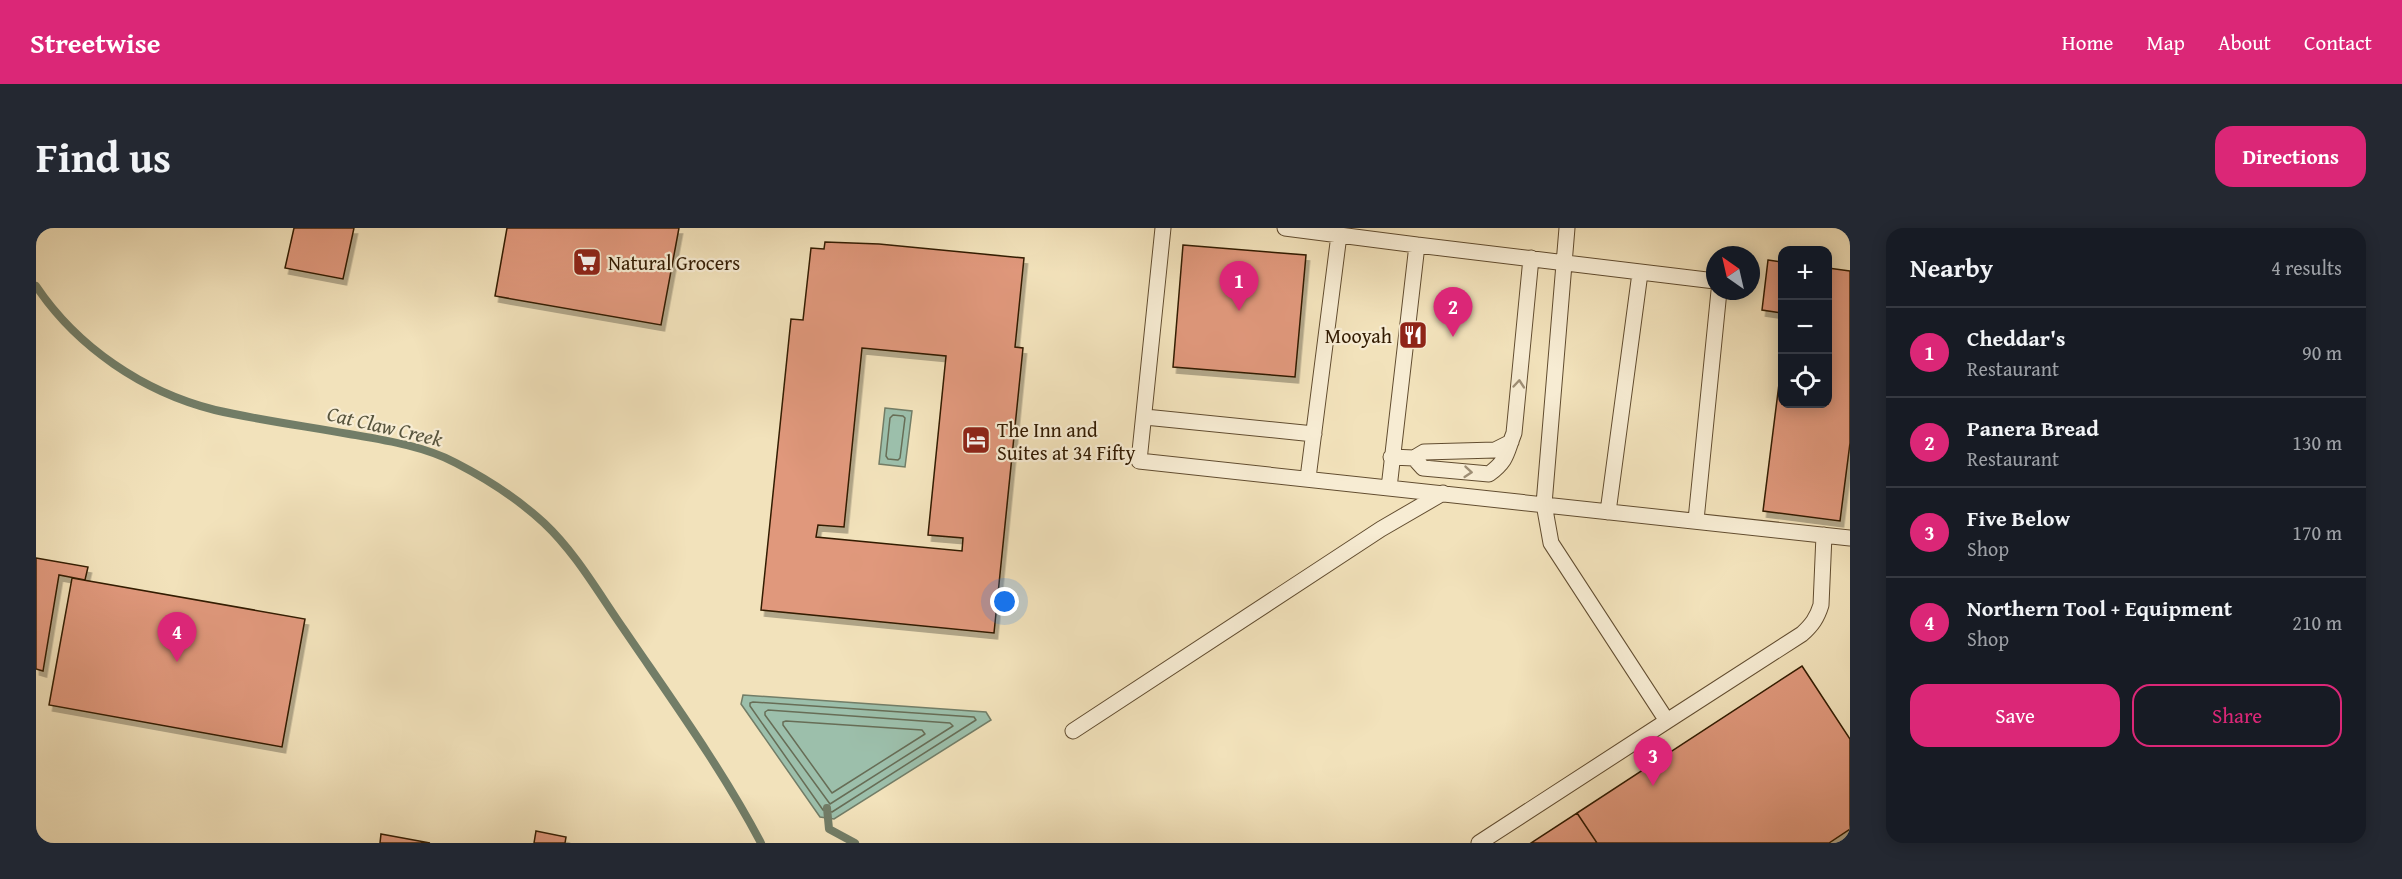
<!DOCTYPE html>
<meta charset="utf-8">
<style>
:root{--surface:#171b24;--page:#242831;--text:#f1f3f6;--muted:#9ea1a6;--line:#363941;--accent:#db2777}
body{margin:0;font-family:"Gentium Book Plus",serif;background:var(--page);color:var(--text)}
.controls{position:absolute;right:18px;top:18px;display:grid;overflow:hidden;border-radius:12px;box-shadow:0 3px 15px #0003}
.controls button{width:54px;height:54px;display:grid;place-items:center;padding:0;border:0;border-bottom:2px solid var(--line);background:var(--surface);color:var(--text);font:30px sans-serif}
.compass{position:absolute;left:1670px;top:18px;width:54px;height:54px;border-radius:50%;background:var(--surface);box-shadow:0 3px 15px #0003;rotate:326deg}
.you{position:absolute;left:969px;top:374px;width:21px;height:21px;margin:-15px;border:4px solid #fff;border-radius:50%;background:#1a73e8;box-shadow:0 0 0 9px #1a73e833}
.badge{display:grid;place-items:center;width:39px;height:39px;border-radius:50%;background:var(--accent);color:#fff;font-size:20px;font-weight:700}
.pin{position:absolute;translate:-50% -50px;filter:drop-shadow(0 2px 3px #0008)}
.pin::after{content:'';position:absolute;top:32px;width:21px;height:18px;background:inherit;clip-path:polygon(0 0,100% 0,50% 100%)}
.list{margin:0;padding:0;list-style:none}
h2{display:flex;justify-content:space-between;align-items:center;height:78px;margin:0;padding:0 24px;font-size:26px}
h2 small{font-size:20px;font-weight:400;color:var(--muted)}
.list li{display:grid;grid-template-columns:39px 1fr auto;gap:18px;align-items:center;box-sizing:border-box;height:90px;padding:0 24px;border-top:2px solid var(--line)}
.list b{display:block;font-size:22px;white-space:nowrap}
.list p{margin:0;font-size:20px;white-space:nowrap;color:var(--muted)}
.list em{font-size:20px;font-style:normal;color:var(--muted)}
.actions{display:flex;gap:12px;padding:18px 24px}
.actions a{flex:1;padding:14px 0;border:2px solid var(--accent);border-radius:18px;text-align:center;font-size:21px;color:var(--accent)}
.actions .main{background:var(--accent);color:#fff}
.icon{flex:none;width:33px;height:33px;fill:none;stroke:currentColor;stroke-width:2;stroke-linecap:round;stroke-linejoin:round}
.map{position:relative;flex:none;width:1814px;height:615px;overflow:hidden;border-radius:18px}
header{display:flex;align-items:center;gap:36px;box-sizing:border-box;height:84px;padding:0 30px;background:var(--accent);color:#fff}
header strong{font-size:28px}
nav{display:flex;gap:33px;margin-inline-start:auto;font-size:21px}
.intro{display:flex;align-items:center;justify-content:space-between;box-sizing:border-box;height:144px;padding:0 36px}
h1{margin:0;font-size:42px}
.button{padding:15px 27px;border-radius:18px;background:var(--accent);color:#fff;font-size:21px;font-weight:700}
main{display:flex;gap:36px;padding:0 36px}
aside{flex:1;background:var(--surface);border-radius:18px;box-shadow:0 3px 15px #0003}
.map>svg:first-child{display:block}
.water{fill:#9cbfab;stroke:#727d67;stroke-width:1.5}
.lines{fill:none;stroke-linecap:round;stroke-linejoin:round}
.shore{stroke:#676d56;stroke-width:1.5}
.stream{stroke:#727d67;stroke-width:8}
.building{fill:#e0987c;stroke:#321b02;stroke-width:1.5;fill-rule:evenodd;filter:url(#shadow)}
.service-casing{stroke:#624d30;stroke-width:17}
.service{stroke:#f7ecd3;stroke-width:15}
.oneway{stroke:#9e8e75}
.labels{text-anchor:middle;dominant-baseline:central;stroke-width:4.5;stroke-linejoin:round;paint-order:stroke}
.poi-label{font-size:20px;fill:#321b02;stroke:#f7ecd3;text-anchor:start}
.water-label{font-size:21px;font-style:italic;fill:#57543d;stroke:#f7ecd3}
</style>
<header>
<strong>Streetwise</strong>
<nav><a>Home</a><a>Map</a><a>About</a><a>Contact</a></nav>
</header>
<div class="intro"><h1>Find us</h1><a class="button">Directions</a></div>
<main>
<div class="map">
<svg width="1814" height="615" viewBox="0 0 1814 615">
<defs>
<filter id="shadow"><feDropShadow dx="3.5" dy="6" stdDeviation="0" flood-color="#0004"/></filter>
</defs>
<rect width="100%" height="100%" fill="#f2e2bb"/>
<filter id="stains"><feTurbulence type="fractalNoise" baseFrequency=".00333" numOctaves="4"/><feColorMatrix values="0 0 0 0 .2 0 0 0 0 .09 0 0 0 0 .02 0 0 0 .5 -.17"/></filter>
<radialGradient id="worn" r=".72"><stop offset=".6" stop-color="#630" stop-opacity="0"/><stop offset="1" stop-color="#630" stop-opacity=".3"/></radialGradient>
<path class="water" d="M 849,180 L 876,183 L 869,239 L 843,236 Z
M 707,467 L 950,484 L 955,492 L 798,591 L 784,589 L 705,476 Z"/>
<g class="lines">
<path class="shore" d="M 857,187 L 867,188 L 869,190 L 864,230 L 862,232 L 852,231 L 850,228 L 854,190 Z
M 717,474 L 938,489 L 940,492 L 796,584 L 787,582 L 714,478 L 714,475 Z
M 732,482 L 914,495 L 917,498 L 794,576 L 729,487 L 729,484 Z
M 750,493 L 886,502 L 889,506 L 796,565 L 747,497 L 747,494 Z"/>
<path class="stream" d="M 0,58 C 41,119 107,164 179,182 C 223,192 268,198 313,206 C 348,212 388,218 420,235 C 451,251 482,271 508,295 C 540,325 563,366 589,403 C 636,472 686,541 725,615
M 791,580 L 793,601 L 819,615"/>
</g>
<path class="building" d="M 258,0 L 318,0 L 307,51 L 249,40 Z
M 471,0 L 643,0 L 625,97 L 459,68 Z
M 789,14 L 843,16 L 988,30 L 979,119 L 987,120 L 958,405 L 725,382 L 755,91 L 767,92 L 775,20 L 788,21 ZM 826,120 L 910,128 L 892,307 L 927,310 L 926,323 L 780,309 L 782,297 L 808,299 Z
M 1147,17 L 1270,27 L 1259,149 L 1137,139 Z
M 1732,32 L 1746,34 L 1746,85 L 1726,82 Z
M 1792,40 L 1814,43 L 1814,215 L 1804,293 L 1727,283 L 1746,132 L 1746,176 L 1792,176 Z
M 0,330 L 52,339 L 49,352 L 23,347 L 7,443 L 0,441 Z
M 36,350 L 269,391 L 246,519 L 13,477 Z
M 1766,438 L 1814,511 L 1814,601 L 1793,615 L 1561,615 L 1541,585 Z
M 1541,585 L 1561,615 L 1495,615 Z
M 500,603 L 530,609 L 529,615 L 498,615 Z
M 345,606 L 394,615 L 344,615 Z"/>
<g class="lines">
<g class="service-casing">
<path id="service" d="M 1127,0 L 1103,233 L 1814,310
M 1249,0 L 1381,17
M 1109,189 L 1278,206
M 1355,229 L 1378,230 L 1388,224 L 1459,222 L 1475,214
M 1378,230 L 1387,240 L 1453,246 C 1472,232 1470,225 1478,205 L 1495,30
M 1272,250 L 1303,7
M 1353,260 L 1381,17 L 1679,53
M 1572,284 L 1604,45
M 1660,292 L 1683,63
M 1631,493 L 1766,406 C 1776,397 1781,390 1785,377 L 1788,307
M 1037,503 L 1345,301 L 1407,265
M 1443,615 L 1631,493 L 1515,315 L 1508,276 L 1531,0"/>
</g>
<use href="#service" class="service"/>
</g>
<defs><path id="oneway-chevron" d="M-2-3.5L2.5 0L-2 3.5" fill="none" stroke-width="1.6" stroke-linecap="round" stroke-linejoin="round" transform="scale(1.5)"/></defs>
<g class="oneway">
<use href="#oneway-chevron" transform="translate(1483 156) rotate(-85)"/>
<use href="#oneway-chevron" transform="translate(1432 244) rotate(5)"/>
</g>
<defs>
<g id="supermarket-square" transform="scale(1.5)"><rect x="-9" y="-9" width="18" height="18" rx="4" fill="#8f2418" stroke="#f7ecd3"/><path d="M-6-5.5h2.5l.6 2H6L4.5 2H-2.5L-4.4-4H-6ZM-1.5 3.2a1.3 1.3 0 1 0 .1 0ZM3 3.2a1.3 1.3 0 1 0 .1 0Z" fill="#fff"/></g>
<g id="restaurant-square" transform="scale(1.5)"><rect x="-9" y="-9" width="18" height="18" rx="4" fill="#8f2418" stroke="#f7ecd3"/><path d="M-5-6h1v4h1v-4h1v4h1v-4h1v5L-1.5 .5V6h-2V.5L-5-1ZM5-6V6H3V1.5H1.5Q1.5-4 5-6Z" fill="#fff"/></g>
<g id="hotel-square" transform="scale(1.5)"><rect x="-9" y="-9" width="18" height="18" rx="4" fill="#8f2418" stroke="#f7ecd3"/><path d="M-6-4.5h1.5V1H6V5H4.5V3h-9V5H-6ZM-4 0a1.8 1.8 0 1 1 3.6 0ZM.5 0V-2.5h3Q6-2.5 6 0Z" fill="#fff"/></g>
</defs>
<g fill-rule="evenodd">
<use href="#supermarket-square" x="551" y="34"/>
<use href="#restaurant-square" x="1377" y="107"/>
<use href="#hotel-square" x="940" y="212"/>
</g>
<g class="labels">
<g class="poi-label">
<text x="572" y="34">Natural Grocers</text>
<text x="1356" y="107" text-anchor="end">Mooyah</text>
<text x="961" y="201">The Inn and<tspan x="961" dy="23">Suites at 34 Fifty</tspan></text>
</g>
<g class="water-label">
<text transform="translate(349 198) rotate(13)">Cat Claw Creek</text>
</g>
</g>
<rect width="100%" height="100%" filter="url(#stains)"/>
<rect width="100%" height="100%" fill="url(#worn)"/>
</svg>
<div class="controls">
<button>+</button>
<button>−</button>
<button><svg class="icon" aria-label="locate" viewBox="0 0 24 24"><circle cx="12" cy="12" r="6"/><path d="M12 2v4M12 18v4M2 12h4M18 12h4"/></svg></button>
</div>
<svg class="compass" viewBox="-18 -18 36 36"><path d="M0-13l5 13h-10z" fill="#e53935"/><path d="M0 13l5-13h-10z" fill="#9ea1a6"/></svg>
<div class="you"></div>
<div class="pin badge" style="left:1203px;top:83px">1</div>
<div class="pin badge" style="left:1417px;top:109px">2</div>
<div class="pin badge" style="left:1617px;top:558px">3</div>
<div class="pin badge" style="left:141px;top:434px">4</div>
</div>
<aside>
<h2>Nearby<small>4 results</small></h2>
<ul class="list">
<li><span class="badge">1</span><div><b>Cheddar's</b><p>Restaurant</p></div><em>90 m</em></li>
<li><span class="badge">2</span><div><b>Panera Bread</b><p>Restaurant</p></div><em>130 m</em></li>
<li><span class="badge">3</span><div><b>Five Below</b><p>Shop</p></div><em>170 m</em></li>
<li><span class="badge">4</span><div><b>Northern Tool + Equipment</b><p>Shop</p></div><em>210 m</em></li>
</ul>
<div class="actions"><a class="main">Save</a><a>Share</a></div>
</aside>
</main>
